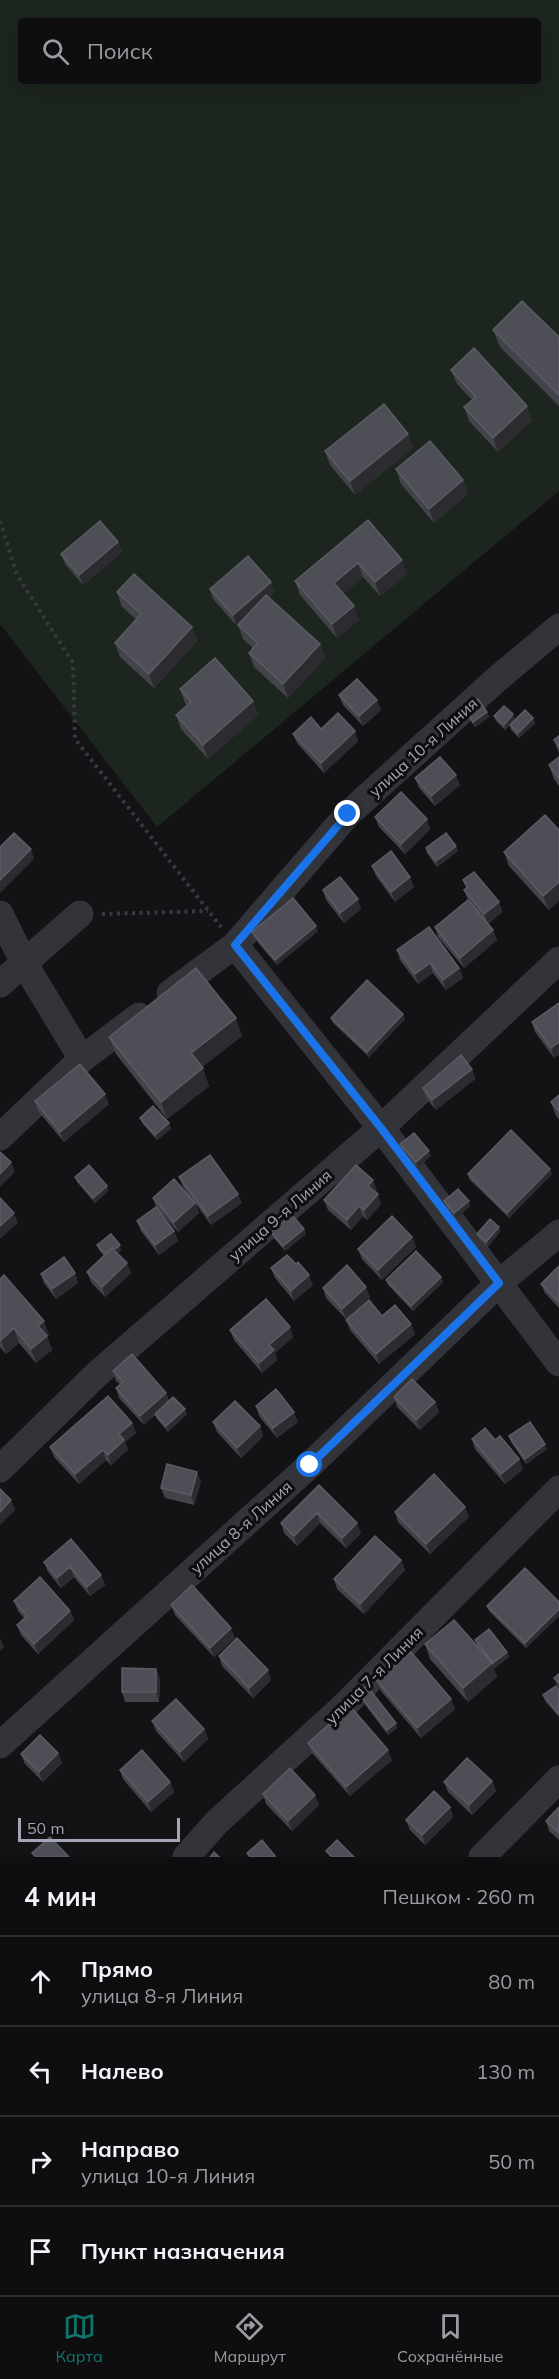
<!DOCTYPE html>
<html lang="ru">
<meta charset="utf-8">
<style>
:root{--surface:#0e0e10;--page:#1c1c1e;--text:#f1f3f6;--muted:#9b9c9f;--line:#2e2e30;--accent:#0f766e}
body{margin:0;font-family:Mulish,sans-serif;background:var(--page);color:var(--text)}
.scale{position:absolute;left:18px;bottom:15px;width:162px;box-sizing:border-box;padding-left:6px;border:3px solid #a3a6b6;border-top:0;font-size:16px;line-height:21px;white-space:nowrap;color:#a3a6b6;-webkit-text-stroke:4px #0e0e10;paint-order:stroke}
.stop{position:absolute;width:18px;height:18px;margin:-14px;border:4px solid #1a73e8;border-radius:50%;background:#fff}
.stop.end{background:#1a73e8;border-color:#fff;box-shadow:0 2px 6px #0008}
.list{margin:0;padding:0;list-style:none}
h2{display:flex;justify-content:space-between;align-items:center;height:78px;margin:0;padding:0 24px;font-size:26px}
h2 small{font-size:20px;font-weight:400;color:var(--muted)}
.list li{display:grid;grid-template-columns:39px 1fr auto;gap:18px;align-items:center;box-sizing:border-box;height:90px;padding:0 24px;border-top:2px solid var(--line)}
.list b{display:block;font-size:22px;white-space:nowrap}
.list p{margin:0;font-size:20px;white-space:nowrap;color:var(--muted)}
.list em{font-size:20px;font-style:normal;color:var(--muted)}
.icon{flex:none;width:33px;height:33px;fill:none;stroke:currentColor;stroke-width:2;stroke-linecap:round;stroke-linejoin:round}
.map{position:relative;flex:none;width:559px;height:1857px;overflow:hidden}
.search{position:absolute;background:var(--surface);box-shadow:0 6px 24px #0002;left:18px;right:18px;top:18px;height:66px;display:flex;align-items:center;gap:15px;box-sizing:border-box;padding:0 21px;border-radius:6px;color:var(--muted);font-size:22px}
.sheet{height:438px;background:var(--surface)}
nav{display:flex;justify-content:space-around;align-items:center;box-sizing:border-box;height:84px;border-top:2px solid var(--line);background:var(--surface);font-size:16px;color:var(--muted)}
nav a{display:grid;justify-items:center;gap:3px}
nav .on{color:var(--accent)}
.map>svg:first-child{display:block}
.green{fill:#1d251f;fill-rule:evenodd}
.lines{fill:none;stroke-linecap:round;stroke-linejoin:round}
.path{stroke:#393a41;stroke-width:4;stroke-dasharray:3 4.5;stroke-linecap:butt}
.minor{stroke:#33343a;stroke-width:27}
.wall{fill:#43444a}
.shaded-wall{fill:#2c2c30}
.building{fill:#4e4f56;stroke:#5b5c65;stroke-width:1.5}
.route{stroke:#1a73e8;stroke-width:8}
.labels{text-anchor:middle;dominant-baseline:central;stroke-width:6;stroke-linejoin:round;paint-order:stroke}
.street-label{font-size:16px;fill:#a3a6b6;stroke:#0e0e10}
</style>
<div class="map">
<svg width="559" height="1857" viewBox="0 0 559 1857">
<rect width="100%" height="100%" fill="#131315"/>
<path class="green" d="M 0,0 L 559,0 L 559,491 L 157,827 L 0,624 ZM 21,21 L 538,21 L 538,81 L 21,81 Z"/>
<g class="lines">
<path class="path" d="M 0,521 L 17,575 L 73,663 L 75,739 L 221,927
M 102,914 L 208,911"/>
<path class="minor" d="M 0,914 L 24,963 L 82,1059
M 235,945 L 381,1128 L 559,1363
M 0,984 L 80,914
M 170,993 L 235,945 L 348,814 L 497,679 L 559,627
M 0,1137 L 82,1059 L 139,1016
M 0,1469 L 97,1374 L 381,1128 L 559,960
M 0,1745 L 310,1465 L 499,1283 L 559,1233
M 186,1857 L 217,1822 L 344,1706 L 559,1489
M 482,1857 L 559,1779"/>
</g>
<path class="wall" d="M 493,330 L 559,337 L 559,406 L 500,347 Z
M 451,370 L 532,420 L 498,452 L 469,421 L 464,407 L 472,400 L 457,384 Z
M 408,434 L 413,448 L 355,495 L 330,465 L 325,451 Z
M 396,469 L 463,480 L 468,494 L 434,523 L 401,484 Z
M 368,520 L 407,574 L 380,596 L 363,577 L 343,594 L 359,620 L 337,638 L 300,595 L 295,581 Z
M 118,542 L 122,552 L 83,585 L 65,564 L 61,554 Z
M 271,582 L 274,592 L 268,598 L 320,644 L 325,658 L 288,698 L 254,667 L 249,653 L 253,648 L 243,639 L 238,625 L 244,619 L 236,625 L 213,599 L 210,589 Z
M 117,592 L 192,627 L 197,641 L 154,688 L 120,657 L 115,643 L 136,619 L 122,607 Z
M 180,689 L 253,701 L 258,715 L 208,759 L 181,729 L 176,715 L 187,705 L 185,703 Z
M 339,695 L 381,710 L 363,726 L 343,705 Z
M 464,709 L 487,712 L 489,717 L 475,727 L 466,714 Z
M 494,716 L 515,719 L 533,718 L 535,723 L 519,738 L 511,730 L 510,725 L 505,730 L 496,721 Z
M 321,729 L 358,741 L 324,773 L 297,743 L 293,734 Z
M 559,736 L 559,753 L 554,740 Z
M 559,757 L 559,786 L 554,779 L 549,765 Z
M 415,778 L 460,785 L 435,806 L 419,788 Z
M 545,815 L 549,910 L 509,866 L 504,852 Z
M 375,817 L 430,829 L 405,854 L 379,827 Z
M 426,848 L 458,851 L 437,867 L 427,853 Z
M 372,866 L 414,887 L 395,902 L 376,876 Z
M 463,880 L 499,902 L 502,912 L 488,924 L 493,930 L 497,940 L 464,968 L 438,937 L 435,927 L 468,900 L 464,890 L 466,888 Z
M 323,890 L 361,909 L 344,923 L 326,900 Z
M 318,931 L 277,965 L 254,938 L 252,932 Z
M 397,950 L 459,968 L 463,978 L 446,990 L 433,973 L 418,984 L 400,960 Z
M 559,1004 L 554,1058 L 535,1032 L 532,1022 Z
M 403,1014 L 405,1019 L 369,1057 L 333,1023 L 331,1018 Z
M 242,1036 L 202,1067 L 209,1086 L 167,1119 L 116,1054 L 109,1037 Z
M 472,1069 L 475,1079 L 436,1110 L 426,1098 L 423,1088 Z
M 559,1095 L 559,1119 L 556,1116 L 551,1102 Z
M 35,1101 L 109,1104 L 64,1142 L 38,1111 Z
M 140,1118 L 169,1123 L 171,1129 L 157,1140 L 142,1123 Z
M 400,1144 L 431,1156 L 417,1168 L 402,1149 Z
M 468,1174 L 552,1174 L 509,1218 L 469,1179 Z
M 75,1177 L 107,1186 L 108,1191 L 95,1203 L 77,1182 Z
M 179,1177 L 242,1203 L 211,1225 L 196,1204 L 199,1213 L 178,1232 L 158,1209 L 174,1231 L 178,1241 L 159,1255 L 141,1231 L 137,1221 L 156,1207 L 153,1198 L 192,1200 L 183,1187 Z
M 377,1190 L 375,1192 L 381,1204 L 367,1220 L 363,1216 L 351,1230 L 328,1210 L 324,1200 Z
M 444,1201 L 469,1201 L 470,1206 L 456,1219 L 446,1206 Z
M 499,1227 L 500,1232 L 488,1247 L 479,1239 L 477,1234 Z
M 271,1232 L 306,1234 L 285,1251 L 273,1237 Z
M 412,1237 L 416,1247 L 382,1280 L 362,1259 L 358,1249 Z
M 97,1245 L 121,1250 L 118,1253 L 131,1273 L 105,1297 L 91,1282 L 87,1272 L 104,1256 L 99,1250 Z
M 559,1266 L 559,1308 L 545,1293 L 541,1284 Z
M 271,1268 L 313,1285 L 294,1301 L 275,1278 Z
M 75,1273 L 78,1283 L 56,1299 L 44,1283 L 41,1274 Z
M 441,1277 L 443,1282 L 413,1311 L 388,1285 L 386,1280 Z
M 0,1279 L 49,1335 L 47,1337 L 52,1350 L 36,1363 L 19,1343 L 6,1354 L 0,1347 Z
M 323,1288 L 370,1297 L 346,1319 L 326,1298 Z
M 382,1316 L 415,1334 L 379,1364 L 350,1330 L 346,1320 Z
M 230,1330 L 293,1337 L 275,1353 L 277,1360 L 262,1373 L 234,1340 Z
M 113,1371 L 166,1393 L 169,1401 L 187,1414 L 168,1432 L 157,1419 L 155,1415 L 144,1425 L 119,1398 L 116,1388 L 120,1384 L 116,1381 Z
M 394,1397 L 435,1402 L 439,1412 L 420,1430 L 397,1407 Z
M 256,1406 L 298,1422 L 277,1438 L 259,1416 Z
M 213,1422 L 260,1426 L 263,1436 L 241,1458 L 217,1432 Z
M 132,1423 L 136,1433 L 125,1442 L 128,1450 L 111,1465 L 106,1460 L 79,1484 L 54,1457 L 50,1447 Z
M 509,1436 L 547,1449 L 526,1464 L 511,1442 Z
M 472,1439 L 519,1459 L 523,1469 L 505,1484 L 475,1449 Z
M 201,1482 L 194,1505 L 165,1498 L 161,1488 Z
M 319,1485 L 361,1533 L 346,1548 L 320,1523 L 297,1546 L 284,1533 L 281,1523 Z
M 465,1507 L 469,1517 L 430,1554 L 398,1522 L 395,1512 Z
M 401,1560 L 405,1570 L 364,1614 L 337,1589 L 334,1579 Z
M 44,1562 L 101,1575 L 105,1585 L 90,1596 L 74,1577 L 61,1588 L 48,1572 Z
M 14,1601 L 70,1611 L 74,1620 L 38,1654 L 21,1635 L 17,1625 L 24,1618 L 18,1611 Z
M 559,1602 L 559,1616 L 526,1648 L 489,1611 L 487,1606 Z
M 171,1605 L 235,1638 L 214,1657 L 175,1615 Z
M 475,1640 L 507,1652 L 509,1657 L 495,1668 L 492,1665 L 497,1677 L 468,1702 L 430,1659 L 425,1644 L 487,1658 L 477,1645 Z
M 219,1656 L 271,1680 L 253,1698 L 222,1666 Z
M 156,1669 L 160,1679 L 159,1702 L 125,1702 L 122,1692 Z
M 559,1674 L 559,1689 L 554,1678 Z
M 377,1681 L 455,1709 L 421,1738 L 381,1691 Z
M 559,1690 L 559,1717 L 545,1701 L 543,1695 Z
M 358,1693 L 396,1723 L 397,1728 L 388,1735 L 360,1698 Z
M 152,1721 L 204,1729 L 208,1739 L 184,1762 L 156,1731 Z
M 308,1743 L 392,1760 L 350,1796 L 312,1753 Z
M 58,1753 L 62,1763 L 43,1782 L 25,1764 L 21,1754 Z
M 120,1770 L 170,1782 L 174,1792 L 151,1812 L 123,1779 Z
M 492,1781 L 496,1791 L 472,1815 L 448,1792 L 444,1782 Z
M 263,1794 L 319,1805 L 292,1831 L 266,1804 Z
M 450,1807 L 453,1817 L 425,1845 L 410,1830 L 406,1820 Z
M 559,1807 L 559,1840 L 549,1831 L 546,1821 Z"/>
<path class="shaded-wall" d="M 527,406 L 532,420 L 498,452 L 493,438 Z
M 408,434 L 413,448 L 355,495 L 350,481 Z
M 463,480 L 468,494 L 434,523 L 429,509 Z
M 118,542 L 122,552 L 83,585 L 79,575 Z
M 402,560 L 407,574 L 380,596 L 375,582 Z
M 358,563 L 363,577 L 340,597 L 334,583 Z
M 271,582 L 274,592 L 236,625 L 233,615 Z
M 354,606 L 359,620 L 337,638 L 332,624 Z
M 192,627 L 197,641 L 154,688 L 149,674 Z
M 320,644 L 325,658 L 288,698 L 283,684 Z
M 377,700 L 381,710 L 363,726 L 359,716 Z
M 253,701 L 258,715 L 208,759 L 203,745 Z
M 487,712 L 489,717 L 475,727 L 473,722 Z
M 513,714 L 515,719 L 505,730 L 504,725 Z
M 533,718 L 535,723 L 519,738 L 518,733 Z
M 355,731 L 358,741 L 324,773 L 321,763 Z
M 456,775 L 460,785 L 435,806 L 431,796 Z
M 427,819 L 430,829 L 405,854 L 401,844 Z
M 456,846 L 458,851 L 437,867 L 436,861 Z
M 31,849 L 34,859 L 0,893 L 0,880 Z
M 410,877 L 414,887 L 395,902 L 391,892 Z
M 559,882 L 559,901 L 549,910 L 543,896 Z
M 358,899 L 361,909 L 344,923 L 340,913 Z
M 499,902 L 502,912 L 488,924 L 484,914 Z
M 316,926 L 318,931 L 277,965 L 275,960 Z
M 493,930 L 497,940 L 464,968 L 460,958 Z
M 430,963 L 433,973 L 418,984 L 415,974 Z
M 459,968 L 463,978 L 446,990 L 443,980 Z
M 403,1014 L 405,1019 L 369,1057 L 367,1052 Z
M 236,1018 L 242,1036 L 197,1071 L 191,1053 Z
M 559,1042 L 559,1055 L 554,1058 L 551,1048 Z
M 203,1068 L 209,1086 L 167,1119 L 161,1102 Z
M 472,1069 L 475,1079 L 436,1110 L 432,1100 Z
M 105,1094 L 109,1104 L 64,1142 L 60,1132 Z
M 169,1123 L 171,1129 L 157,1140 L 155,1135 Z
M 429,1151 L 431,1156 L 417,1168 L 416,1162 Z
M 11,1162 L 15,1172 L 0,1187 L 0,1174 Z
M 550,1169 L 552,1174 L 509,1218 L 507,1213 Z
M 373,1180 L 377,1190 L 372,1196 L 368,1186 Z
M 107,1186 L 108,1191 L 95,1203 L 93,1198 Z
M 238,1194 L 242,1203 L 211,1225 L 208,1216 Z
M 378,1194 L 381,1204 L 367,1220 L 364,1210 Z
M 469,1201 L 470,1206 L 456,1219 L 454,1213 Z
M 195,1203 L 199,1213 L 178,1232 L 174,1222 Z
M 359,1206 L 363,1216 L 351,1230 L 347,1220 Z
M 14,1213 L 18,1223 L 0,1239 L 0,1226 Z
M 499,1227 L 500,1232 L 488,1247 L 486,1242 Z
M 304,1229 L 306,1234 L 285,1251 L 283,1246 Z
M 174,1231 L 178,1241 L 159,1255 L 155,1245 Z
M 412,1237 L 416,1247 L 382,1280 L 378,1270 Z
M 120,1245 L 121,1250 L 108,1261 L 106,1256 Z
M 127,1263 L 131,1273 L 105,1297 L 102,1287 Z
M 75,1273 L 78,1283 L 56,1299 L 52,1289 Z
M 309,1275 L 313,1285 L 294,1301 L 291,1291 Z
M 441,1277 L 443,1282 L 413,1311 L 411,1306 Z
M 366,1287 L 370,1297 L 346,1319 L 342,1309 Z
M 44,1321 L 49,1335 L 47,1337 L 52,1350 L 36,1363 L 31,1349 L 38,1326 Z
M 411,1324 L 415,1334 L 379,1364 L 376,1354 Z
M 290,1327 L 293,1337 L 275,1353 L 277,1360 L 262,1373 L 259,1363 L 269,1345 Z
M 14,1328 L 19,1343 L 6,1354 L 1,1340 Z
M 166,1393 L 169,1403 L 144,1425 L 140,1416 Z
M 435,1402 L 439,1412 L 420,1430 L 416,1420 Z
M 185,1409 L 187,1414 L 168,1432 L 166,1426 Z
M 294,1412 L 298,1422 L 277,1438 L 273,1428 Z
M 132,1423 L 136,1433 L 125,1442 L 128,1450 L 111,1465 L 108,1455 L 119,1434 Z
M 260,1426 L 263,1436 L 241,1458 L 237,1448 Z
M 545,1444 L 547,1449 L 526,1464 L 525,1459 Z
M 103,1450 L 106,1460 L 79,1484 L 75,1474 Z
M 519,1459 L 523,1469 L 505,1484 L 501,1474 Z
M 197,1472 L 201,1482 L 194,1505 L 191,1495 Z
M 11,1500 L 15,1510 L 0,1525 L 0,1512 Z
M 465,1507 L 469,1517 L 430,1554 L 426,1544 Z
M 317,1513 L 320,1523 L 297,1546 L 294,1536 Z
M 357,1523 L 361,1533 L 346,1548 L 342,1538 Z
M 401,1560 L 405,1570 L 364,1614 L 360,1604 Z
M 70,1567 L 74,1577 L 61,1588 L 57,1578 Z
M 101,1575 L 105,1585 L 90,1596 L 87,1587 Z
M 559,1609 L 559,1616 L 526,1648 L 525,1643 Z
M 70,1611 L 74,1620 L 38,1654 L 34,1644 Z
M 231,1628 L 235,1638 L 214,1657 L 210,1648 Z
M 0,1638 L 4,1647 L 0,1651 Z
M 507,1652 L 509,1657 L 495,1668 L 493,1663 Z
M 492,1663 L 497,1677 L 468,1702 L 463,1688 Z
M 156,1669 L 160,1679 L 159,1702 L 156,1692 Z
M 268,1670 L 271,1680 L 253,1698 L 249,1688 Z
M 451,1699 L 455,1709 L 421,1738 L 417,1728 Z
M 396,1723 L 397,1728 L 388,1735 L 387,1730 Z
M 204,1729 L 208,1739 L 184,1762 L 180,1752 Z
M 388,1750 L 392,1760 L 350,1796 L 346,1787 Z
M 58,1753 L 62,1763 L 43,1782 L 39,1772 Z
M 492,1781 L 496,1791 L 472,1815 L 469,1805 Z
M 170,1782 L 174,1792 L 151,1812 L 148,1802 Z
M 315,1795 L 319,1805 L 292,1831 L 288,1821 Z
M 450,1807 L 453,1817 L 425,1845 L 422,1835 Z"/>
<path class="building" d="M 522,301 L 559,337 L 559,395 L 493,330 Z
M 474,348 L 527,406 L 493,438 L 464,407 L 476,397 L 451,370 Z
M 384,404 L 408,434 L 350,481 L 325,451 Z
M 430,441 L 463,480 L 429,509 L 396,469 Z
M 368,520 L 402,560 L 375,582 L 358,563 L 334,583 L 354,606 L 332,624 L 295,581 Z
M 100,521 L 118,542 L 79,575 L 61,554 Z
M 248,556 L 271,582 L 233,615 L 210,589 Z
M 134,574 L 192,627 L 149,674 L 115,643 L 141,614 L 117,592 Z
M 266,595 L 320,644 L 283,684 L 249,653 L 258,643 L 238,625 Z
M 215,658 L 253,701 L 203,745 L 176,715 L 191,702 L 180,689 Z
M 357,679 L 377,700 L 359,716 L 339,695 Z
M 478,699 L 487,712 L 473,722 L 464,709 Z
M 504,706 L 513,714 L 504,725 L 494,716 Z
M 525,710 L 533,718 L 518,733 L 510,725 Z
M 338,713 L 355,731 L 321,763 L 293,734 L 311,717 L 321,729 Z
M 559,736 L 559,747 L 554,740 Z
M 440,757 L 456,775 L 431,796 L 415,778 Z
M 559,757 L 559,779 L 549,765 Z
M 401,792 L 427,819 L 401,844 L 375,817 Z
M 545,815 L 559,830 L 559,882 L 543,896 L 504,852 Z
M 14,833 L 31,849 L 0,880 L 0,847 Z
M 446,833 L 456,846 L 436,861 L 426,848 Z
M 391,851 L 410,877 L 391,892 L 372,866 Z
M 474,872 L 499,902 L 484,914 L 464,890 L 468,887 L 463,880 Z
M 340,877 L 358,899 L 340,913 L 323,890 Z
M 293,898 L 316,926 L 275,960 L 252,932 Z
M 468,900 L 493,930 L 460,958 L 435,927 Z
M 429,927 L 459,968 L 443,980 L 430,963 L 415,974 L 397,950 Z
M 196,968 L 236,1018 L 191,1053 L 203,1068 L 161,1102 L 109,1037 Z
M 367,980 L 403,1014 L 367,1052 L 331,1018 Z
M 559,1003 L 559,1042 L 551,1048 L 532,1022 Z
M 461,1055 L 472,1069 L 432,1100 L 423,1088 Z
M 80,1064 L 105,1094 L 60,1132 L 35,1101 Z
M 559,1095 L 559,1111 L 551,1102 Z
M 153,1106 L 169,1123 L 155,1135 L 140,1118 Z
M 511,1130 L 550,1169 L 507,1213 L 468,1174 Z
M 414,1133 L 429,1151 L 416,1162 L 400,1144 Z
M 0,1152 L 11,1162 L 0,1174 Z
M 210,1155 L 238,1194 L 208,1216 L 179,1177 Z
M 89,1165 L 107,1186 L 93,1198 L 75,1177 Z
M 356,1165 L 373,1180 L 368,1186 L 378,1194 L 364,1210 L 359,1206 L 347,1220 L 324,1200 Z
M 174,1179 L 195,1203 L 174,1222 L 153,1198 Z
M 458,1189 L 469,1201 L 454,1213 L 444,1201 Z
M 0,1198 L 14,1213 L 0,1226 Z
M 156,1207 L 174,1231 L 155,1245 L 137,1221 Z
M 292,1215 L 304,1229 L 283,1246 L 271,1232 Z
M 392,1216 L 412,1237 L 378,1270 L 358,1249 Z
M 490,1219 L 499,1227 L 486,1242 L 477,1234 Z
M 111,1234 L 120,1245 L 114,1250 L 112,1248 L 105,1254 L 97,1245 Z
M 112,1248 L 127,1263 L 102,1287 L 87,1272 Z
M 416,1251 L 441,1277 L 411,1306 L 386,1280 Z
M 287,1255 L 296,1264 L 298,1262 L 309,1275 L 291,1291 L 271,1268 Z
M 64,1257 L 75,1273 L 52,1289 L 41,1274 Z
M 347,1265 L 366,1287 L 342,1309 L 323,1288 Z
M 559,1266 L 559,1302 L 541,1284 Z
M 4,1275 L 44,1321 L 38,1326 L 47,1336 L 31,1349 L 14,1328 L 1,1340 L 0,1339 L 0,1279 Z
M 266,1299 L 290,1327 L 269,1345 L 274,1350 L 259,1363 L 230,1330 Z
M 369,1300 L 382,1316 L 395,1305 L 411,1324 L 376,1354 L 346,1320 Z
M 132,1354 L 166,1393 L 140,1416 L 116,1388 L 123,1382 L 113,1371 Z
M 412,1379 L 435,1402 L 416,1420 L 394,1397 Z
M 276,1389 L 294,1412 L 273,1428 L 256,1406 Z
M 108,1396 L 132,1423 L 119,1434 L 124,1440 L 108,1455 L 103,1450 L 75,1474 L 50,1447 Z
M 173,1397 L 185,1409 L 166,1426 L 155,1414 Z
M 235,1401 L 260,1426 L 237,1448 L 213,1422 Z
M 530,1422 L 545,1444 L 525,1459 L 509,1436 Z
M 485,1428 L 495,1440 L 500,1436 L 519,1459 L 501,1474 L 472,1439 Z
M 167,1464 L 197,1472 L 191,1495 L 161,1488 Z
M 434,1474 L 465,1507 L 426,1544 L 395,1512 Z
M 319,1485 L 357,1523 L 342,1538 L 317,1513 L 294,1536 L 281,1523 Z
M 0,1489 L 11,1500 L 0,1512 Z
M 375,1536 L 401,1560 L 360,1604 L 334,1579 Z
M 71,1539 L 101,1575 L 87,1587 L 70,1567 L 57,1578 L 44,1562 Z
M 525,1568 L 559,1602 L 559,1609 L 525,1643 L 487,1606 Z
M 40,1577 L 70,1611 L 34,1644 L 17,1625 L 27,1616 L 14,1601 Z
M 192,1585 L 231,1628 L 210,1648 L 171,1605 Z
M 454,1620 L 492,1663 L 463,1688 L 425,1644 Z
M 489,1629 L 507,1652 L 493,1663 L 475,1640 Z
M 237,1638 L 268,1670 L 249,1688 L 219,1656 Z
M 411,1652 L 451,1699 L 417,1728 L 377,1681 Z
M 122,1668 L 156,1669 L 156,1692 L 122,1692 Z
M 559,1674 L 559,1683 L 554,1678 Z
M 367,1686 L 396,1723 L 387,1730 L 358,1693 Z
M 556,1686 L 559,1690 L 558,1713 L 543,1695 Z
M 176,1699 L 204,1729 L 180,1752 L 152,1721 Z
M 350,1706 L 388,1750 L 346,1787 L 308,1743 Z
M 40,1735 L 58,1753 L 39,1772 L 21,1754 Z
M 142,1750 L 170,1782 L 148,1802 L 120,1770 Z
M 467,1758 L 492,1781 L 469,1805 L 444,1782 Z
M 290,1768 L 315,1795 L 288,1821 L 263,1794 Z
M 434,1791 L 450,1807 L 422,1835 L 406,1820 Z
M 559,1807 L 559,1833 L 546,1821 Z
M 50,1837 L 69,1857 L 36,1857 L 32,1853 Z
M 262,1840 L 275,1856 L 274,1857 L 250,1857 L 247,1853 Z
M 337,1840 L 354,1857 L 332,1857 L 326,1851 Z
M 214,1852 L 219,1857 L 210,1857 Z"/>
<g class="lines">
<path class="route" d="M 310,1465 L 499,1283 L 381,1128 L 235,945 L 348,814"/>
</g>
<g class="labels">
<g class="street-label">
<text transform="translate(423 747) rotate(-42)">улица 10-я Линия</text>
<text transform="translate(280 1215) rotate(-41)">улица 9-я Линия</text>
<text transform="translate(241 1527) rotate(-42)">улица 8-я Линия</text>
<text transform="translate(374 1675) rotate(-45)">улица 7-я Линия</text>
</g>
</g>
</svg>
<div class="scale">50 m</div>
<div class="stop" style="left:310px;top:1465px"></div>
<div class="stop end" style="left:348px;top:814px"></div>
<div class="search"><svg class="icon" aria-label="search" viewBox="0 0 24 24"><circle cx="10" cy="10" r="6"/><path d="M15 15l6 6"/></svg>Поиск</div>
</div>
<section class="sheet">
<h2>4 мин<small>Пешком · 260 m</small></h2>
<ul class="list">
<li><svg class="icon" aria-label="ahead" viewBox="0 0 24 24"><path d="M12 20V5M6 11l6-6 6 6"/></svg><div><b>Прямо</b><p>улица 8-я Линия</p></div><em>80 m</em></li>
<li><svg class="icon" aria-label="left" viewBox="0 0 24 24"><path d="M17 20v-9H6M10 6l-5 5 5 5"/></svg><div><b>Налево</b></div><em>130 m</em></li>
<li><svg class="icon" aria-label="right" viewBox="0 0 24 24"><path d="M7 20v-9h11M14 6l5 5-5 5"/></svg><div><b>Направо</b><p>улица 10-я Линия</p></div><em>50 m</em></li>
<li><svg class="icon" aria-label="arrive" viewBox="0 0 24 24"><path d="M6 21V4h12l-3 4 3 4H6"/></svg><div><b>Пункт назначения</b></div></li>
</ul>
</section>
<nav>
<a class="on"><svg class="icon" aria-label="map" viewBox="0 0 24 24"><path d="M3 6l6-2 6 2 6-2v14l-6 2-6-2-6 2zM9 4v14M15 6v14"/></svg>Карта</a>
<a><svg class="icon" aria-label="directions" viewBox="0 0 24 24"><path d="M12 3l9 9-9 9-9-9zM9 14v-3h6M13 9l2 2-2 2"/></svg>Маршрут</a>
<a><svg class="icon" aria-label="saved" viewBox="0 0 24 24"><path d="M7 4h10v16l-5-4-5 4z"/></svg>Сохранённые</a>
</nav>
